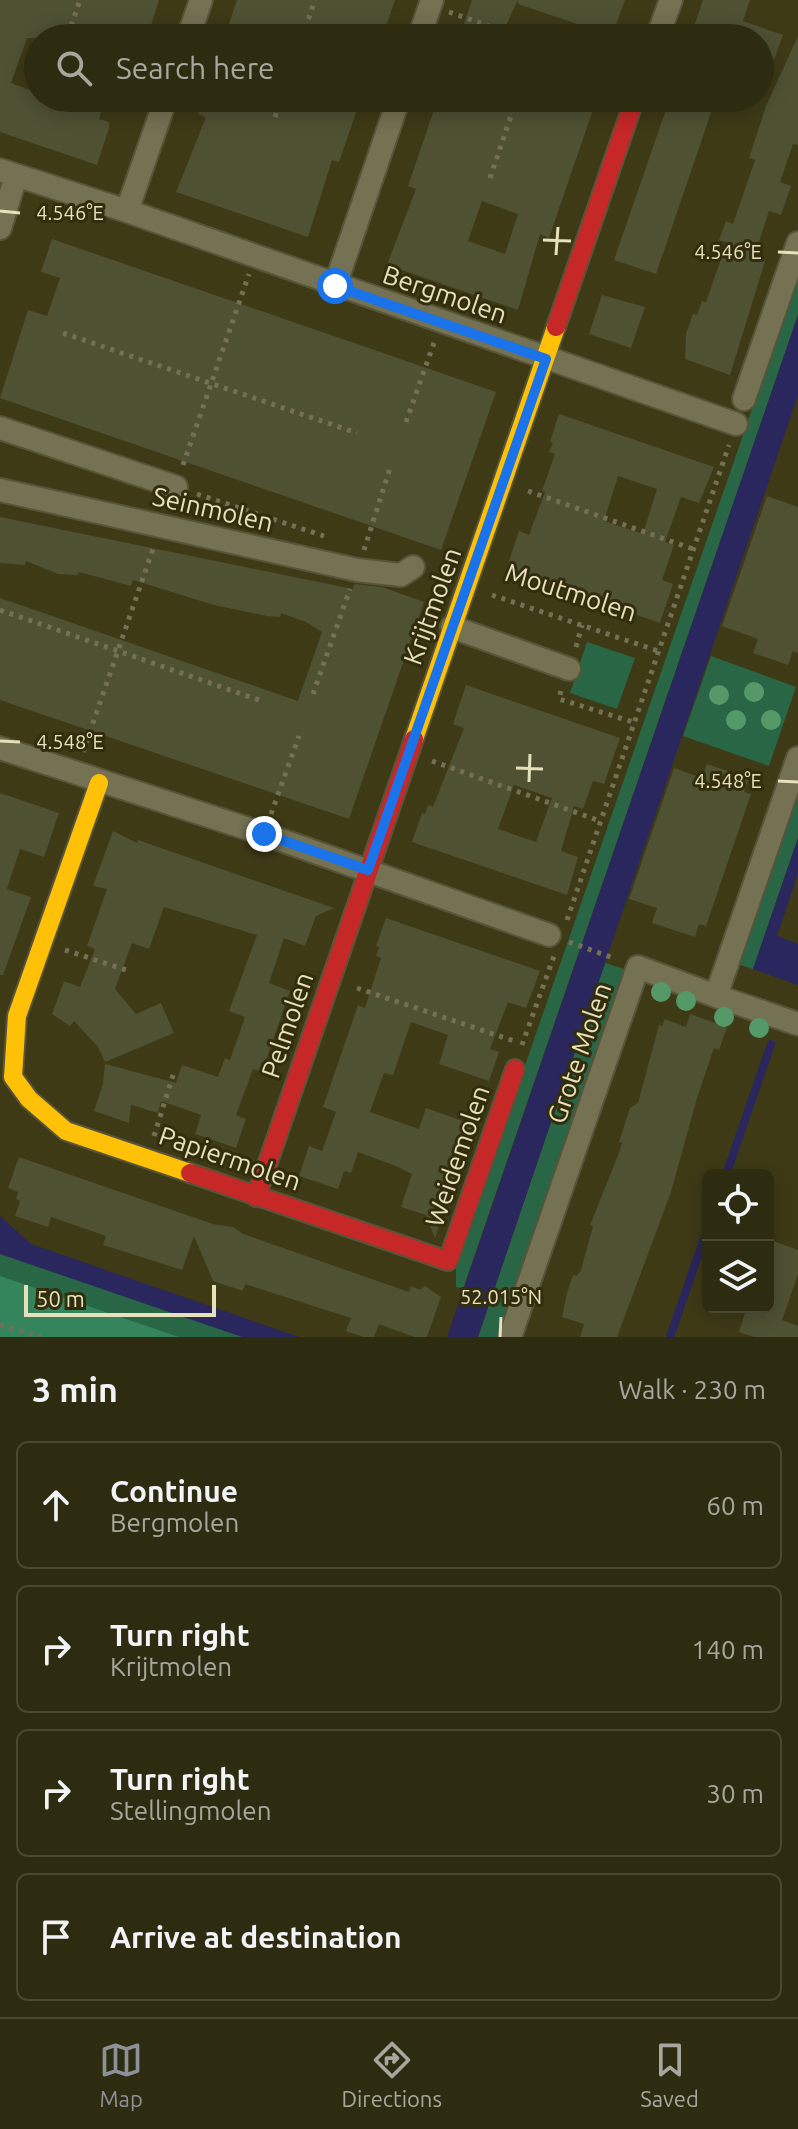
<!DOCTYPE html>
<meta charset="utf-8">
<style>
:root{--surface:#2e2c10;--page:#363419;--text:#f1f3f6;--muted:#a7a79f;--line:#494830;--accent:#8c9099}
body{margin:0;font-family:Ubuntu,sans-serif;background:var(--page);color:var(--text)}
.controls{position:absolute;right:24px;bottom:24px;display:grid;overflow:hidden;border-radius:12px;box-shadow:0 4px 20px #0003}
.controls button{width:72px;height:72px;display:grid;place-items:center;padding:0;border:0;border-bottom:2px solid var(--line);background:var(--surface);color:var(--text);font:40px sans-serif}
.scale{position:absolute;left:24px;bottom:20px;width:192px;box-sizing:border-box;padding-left:8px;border:4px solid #e6e0bb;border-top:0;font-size:22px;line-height:28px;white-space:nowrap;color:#e6e0bb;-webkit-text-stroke:6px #322d0c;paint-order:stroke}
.stop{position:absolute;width:24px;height:24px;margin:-18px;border:6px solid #1a73e8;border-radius:50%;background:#fff}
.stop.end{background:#1a73e8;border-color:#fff;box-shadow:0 2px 8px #0008}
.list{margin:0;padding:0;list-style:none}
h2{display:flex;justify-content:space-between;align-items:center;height:104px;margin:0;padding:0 32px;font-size:34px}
h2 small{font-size:26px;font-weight:400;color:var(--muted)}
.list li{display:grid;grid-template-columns:52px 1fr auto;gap:24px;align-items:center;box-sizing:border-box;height:128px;margin:0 16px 16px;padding:0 16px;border:2px solid var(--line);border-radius:12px}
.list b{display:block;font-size:30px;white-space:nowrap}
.list p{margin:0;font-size:26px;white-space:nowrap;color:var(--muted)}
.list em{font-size:26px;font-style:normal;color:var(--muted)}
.icon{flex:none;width:44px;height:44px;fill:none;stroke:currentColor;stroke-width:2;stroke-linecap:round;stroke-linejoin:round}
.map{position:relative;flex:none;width:798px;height:1337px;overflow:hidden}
.search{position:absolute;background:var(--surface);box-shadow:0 4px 20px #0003;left:24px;right:24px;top:24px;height:88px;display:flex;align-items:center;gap:20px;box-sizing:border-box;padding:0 28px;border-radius:44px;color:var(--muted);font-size:30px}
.sheet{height:680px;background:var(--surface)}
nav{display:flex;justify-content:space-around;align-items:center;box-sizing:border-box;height:112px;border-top:2px solid var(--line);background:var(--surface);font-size:22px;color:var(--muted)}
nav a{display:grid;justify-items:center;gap:4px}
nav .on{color:var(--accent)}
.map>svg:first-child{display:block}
.green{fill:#286646}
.forest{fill:#34855c}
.water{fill:#2a265e}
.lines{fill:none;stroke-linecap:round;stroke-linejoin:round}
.stream{stroke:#2a265e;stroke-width:8}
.building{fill:#4f5133;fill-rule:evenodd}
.street-casing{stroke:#575439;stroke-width:26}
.slow-casing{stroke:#575439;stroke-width:22}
.jam-casing{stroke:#575439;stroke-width:22}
.path{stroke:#747055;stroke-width:5;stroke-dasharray:4 6;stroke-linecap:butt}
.street{stroke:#757153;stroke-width:22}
.slow{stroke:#ffc107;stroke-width:18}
.jam{stroke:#c62828;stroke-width:18}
.tree{fill:#569968}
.route{stroke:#1a73e8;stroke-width:10}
.ticks{fill:none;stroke:#e6e0bb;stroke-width:3}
.labels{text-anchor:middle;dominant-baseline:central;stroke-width:6;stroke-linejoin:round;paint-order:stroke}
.street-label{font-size:26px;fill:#e6e0bb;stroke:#322d0c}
.ticks-label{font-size:20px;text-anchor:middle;fill:#e6e0bb;stroke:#322d0c;stroke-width:6;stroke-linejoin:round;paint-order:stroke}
</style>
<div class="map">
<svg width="798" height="1337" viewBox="0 0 798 1337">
<rect width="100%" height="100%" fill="#3e3a16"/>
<path class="green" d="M 798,276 L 798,315 L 463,1289 L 456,1287 L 456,1265 Z
M 587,642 L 635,658 L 617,709 L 570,693 Z
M 711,656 L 796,687 L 769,766 L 683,736 Z
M 798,789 L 798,838 L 753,969 L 737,964 Z
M 605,963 L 624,969 L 499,1337 L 478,1337 Z
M 0,1245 L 269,1337 L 0,1337 Z"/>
<path class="forest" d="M 0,1276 L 179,1337 L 0,1337 Z"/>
<path class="water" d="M 798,315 L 798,395 L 478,1337 L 447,1337 Z
M 798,838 L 798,874 L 777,936 L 798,944 L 798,985 L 753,969 Z
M 0,1216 L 31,1244 L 299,1337 L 242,1337 L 0,1254 Z"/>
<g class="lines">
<path class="stream" d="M 726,1175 L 771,1044
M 670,1337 L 708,1227"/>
</g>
<path class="building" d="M 0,0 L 159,0 L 147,38 L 27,38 L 11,83 L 38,93 L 38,98 L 105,98 L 99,119 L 109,122 L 109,128 L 97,165 L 0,132 Z
M 237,0 L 395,0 L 382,38 L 224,38 Z
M 472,0 L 518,0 L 500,38 L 459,38 Z
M 518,0 L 625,0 L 614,30 L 606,28 L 604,33 L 518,4 Z
M 703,0 L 750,0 L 743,21 L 783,35 L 763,90 L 760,89 L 760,38 L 690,38 Z
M 798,36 L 798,145 L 793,144 L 780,182 L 791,186 L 781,215 L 769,211 L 754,257 L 765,261 L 730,375 L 685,359 L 686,334 L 693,314 L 697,315 L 702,301 L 706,302 L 727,242 L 719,240 L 726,221 L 733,224 L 755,160 L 749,158 L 766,106 Z
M 203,98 L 361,98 L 339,162 L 332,160 L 308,237 L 176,192 L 206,117 L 198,114 Z
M 438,98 L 597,98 L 549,238 L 540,234 L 518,310 L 387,265 L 416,189 L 408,186 ZM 482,201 L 518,214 L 505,254 L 468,241 Z
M 670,98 L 716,98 L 656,274 L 614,260 Z
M 52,239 L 496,392 L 441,550 L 0,398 L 28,310 L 47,316 L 60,278 L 41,272 Z
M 602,295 L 645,307 L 631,348 L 589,334 Z
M 559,414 L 714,467 L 699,503 L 681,497 L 665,542 L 674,545 L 662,580 L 673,584 L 660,623 L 506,570 L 519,531 L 529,535 L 545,492 L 542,491 L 555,454 L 549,452 L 553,443 L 550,442 ZM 618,476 L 657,489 L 643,534 L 604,521 Z
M 767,496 L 798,507 L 798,653 L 793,651 L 788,665 L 753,653 L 758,639 L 722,626 Z
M 0,517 L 353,589 L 354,584 L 382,587 L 424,602 L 349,819 L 0,700 L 0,598 L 298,701 L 322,632 L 306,622 L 281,613 L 280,617 L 267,616 L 214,605 L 133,580 L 131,586 L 79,572 L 78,575 L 58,574 L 26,561 L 25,565 L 0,563 Z
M 466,685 L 620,738 L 604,784 L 593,781 L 583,809 L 574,806 L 561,851 L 578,857 L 567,895 L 412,842 L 422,813 L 425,814 L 428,805 L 433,807 L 464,728 L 453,724 ZM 514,785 L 552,798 L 536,842 L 498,829 Z
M 707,764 L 749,778 L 744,792 L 751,794 L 706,926 L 699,924 L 695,937 L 652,923 L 657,908 L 629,899 L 674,768 L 702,778 Z
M 0,793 L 59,813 L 44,857 L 20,849 L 7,889 L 31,897 L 3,975 L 0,975 Z
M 113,831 L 137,843 L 138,840 L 334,908 L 316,916 L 305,946 L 284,938 L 269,983 L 290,991 L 262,1072 L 253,1069 L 236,1115 L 246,1119 L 236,1148 L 195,1134 L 201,1115 L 161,1101 L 158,1113 L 131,1105 L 129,1123 L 94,1111 L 103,1084 L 105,1064 L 176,1083 L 182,1065 L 218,1077 L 225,1058 L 230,1060 L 245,1017 L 229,1011 L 257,935 L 164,907 L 149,949 L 132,943 L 115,989 L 136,1014 L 161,1003 L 174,1033 L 105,1062 L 98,1047 L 74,1021 L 70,1026 L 52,1014 L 64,981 L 80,987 L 95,949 L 87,946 L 107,889 L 93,886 Z
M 386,918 L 540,971 L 526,1008 L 508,1002 L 490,1049 L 499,1052 L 489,1081 L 439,1064 L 448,1035 L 411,1022 L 393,1075 L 384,1073 L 370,1112 L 419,1129 L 426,1108 L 474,1125 L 435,1238 L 426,1215 L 401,1207 L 412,1174 L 396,1166 L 358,1152 L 351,1173 L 344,1171 L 338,1189 L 299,1176 L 309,1146 L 322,1151 L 336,1112 L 323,1107 L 358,1005 L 365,1008 L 381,958 L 376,956 L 379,947 L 376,946 Z
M 690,1014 L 727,1027 L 719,1050 L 714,1048 L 697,1098 L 671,1192 L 617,1337 L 580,1337 L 584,1324 L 562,1317 L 567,1293 L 573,1275 L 577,1276 L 581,1270 L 593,1226 L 590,1225 L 620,1150 L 622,1143 L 619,1142 L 630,1108 L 638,1103 L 659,1025 L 662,1026 L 665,1019 L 686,1027 Z
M 19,1157 L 213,1224 L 233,1227 L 243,1234 L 409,1292 L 411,1286 L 420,1290 L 425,1286 L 441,1297 L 427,1337 L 414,1337 L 379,1324 L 374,1337 L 364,1337 L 346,1331 L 351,1318 L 245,1284 L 243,1291 L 213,1281 L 194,1236 L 182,1270 L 103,1245 L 106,1236 L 51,1217 L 48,1227 L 15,1216 L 20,1201 L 16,1199 L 18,1192 L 8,1188 Z
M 768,1239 L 798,1250 L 798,1274 L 782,1320 L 798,1326 L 798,1337 L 754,1337 L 739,1332 L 747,1307 L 768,1307 Z"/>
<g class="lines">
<g class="street-casing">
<path id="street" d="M 188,38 L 201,0
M 419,38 L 432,0
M 657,38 L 671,0
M 0,170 L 127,211 L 736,424
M 127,211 L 166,98
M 0,228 L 16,176
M 335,286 L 399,98
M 744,399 L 798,243
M 0,428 L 176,487
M 0,490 L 357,570 L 401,575 L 413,567
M 452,627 L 569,669
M 0,748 L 264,834 L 549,935
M 716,996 L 798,1024
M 510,1337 L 638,967 L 716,996 L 798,758"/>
</g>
<g class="slow-casing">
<path id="slow" d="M 414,739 L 556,327
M 99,783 L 17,1016 L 13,1077 L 29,1099 L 66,1131 L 190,1173"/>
</g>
<g class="jam-casing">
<path id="jam" d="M 556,327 L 635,98
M 190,1173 L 448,1261 L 515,1069
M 256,1197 L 414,739"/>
</g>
<path class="path" d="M 449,12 L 523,38
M 68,35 L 80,0
M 302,38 L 315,0
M 275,117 L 282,98
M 490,178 L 517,98
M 63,333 L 357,433
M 406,422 L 435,340
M 183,465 L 249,274
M 528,491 L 693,549
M 197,494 L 324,536
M 364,550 L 391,465
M 492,595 L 658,651
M 0,610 L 259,700
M 576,647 L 582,625
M 561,691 L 559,699 L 633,722
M 313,694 L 350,589
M 83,752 L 154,546
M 432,761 L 600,821
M 271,814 L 299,736
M 567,920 L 729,445
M 569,942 L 616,959
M 65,950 L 129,971
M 357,988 L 514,1041
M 522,1045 L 554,956
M 154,1136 L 174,1072
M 0,1325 L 41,1337"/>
<use href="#street" class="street"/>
<use href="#slow" class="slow"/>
<use href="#jam" class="jam"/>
</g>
<g class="tree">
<circle cx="754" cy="692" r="10"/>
<circle cx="719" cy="695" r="10"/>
<circle cx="736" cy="720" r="10"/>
<circle cx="771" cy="720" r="10"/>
<circle cx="661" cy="992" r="10"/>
<circle cx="686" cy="1001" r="10"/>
<circle cx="724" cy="1017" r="10"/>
<circle cx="759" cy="1028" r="10"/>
</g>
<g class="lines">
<path class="route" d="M 264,834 L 368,870 L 546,359 L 335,286"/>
</g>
<path class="ticks" d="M 0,211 L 20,213M 543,240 L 571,241M 778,252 L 798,253M 556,255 L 558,227M 0,741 L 20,742M 516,768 L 543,769M 778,781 L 798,782M 529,782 L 530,754M 500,1337 L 501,1317"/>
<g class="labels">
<g class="street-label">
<text transform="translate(445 294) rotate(19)">Bergmolen</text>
<text transform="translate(213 509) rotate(13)">Seinmolen</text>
<text transform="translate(571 592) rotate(18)">Moutmolen</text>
<text transform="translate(432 606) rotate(-70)">Krijtmolen</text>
<text transform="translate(287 1025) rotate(-71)">Pelmolen</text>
<text transform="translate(579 1053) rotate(-71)">Grote Molen</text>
<text transform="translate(457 1156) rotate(-71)">Weidemolen</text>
<text transform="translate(230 1158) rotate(19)">Papiermolen</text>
</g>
</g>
<g class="ticks-label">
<text x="70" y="220">4.546°E</text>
<text x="728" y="259">4.546°E</text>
<text x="70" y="749">4.548°E</text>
<text x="728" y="788">4.548°E</text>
<text x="501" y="1304">52.015°N</text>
</g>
</svg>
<div class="controls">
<button><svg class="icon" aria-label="locate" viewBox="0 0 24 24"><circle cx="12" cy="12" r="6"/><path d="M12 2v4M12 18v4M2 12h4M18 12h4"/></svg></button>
<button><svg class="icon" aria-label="layers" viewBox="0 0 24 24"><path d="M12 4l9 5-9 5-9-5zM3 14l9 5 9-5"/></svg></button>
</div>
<div class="scale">50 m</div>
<div class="stop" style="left:335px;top:286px"></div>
<div class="stop end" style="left:264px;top:834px"></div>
<div class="search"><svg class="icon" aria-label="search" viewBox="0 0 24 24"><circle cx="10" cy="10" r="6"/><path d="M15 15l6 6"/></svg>Search here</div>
</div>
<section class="sheet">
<h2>3 min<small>Walk · 230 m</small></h2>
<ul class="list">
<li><svg class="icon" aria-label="ahead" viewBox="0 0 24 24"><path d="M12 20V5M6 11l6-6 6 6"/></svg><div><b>Continue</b><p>Bergmolen</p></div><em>60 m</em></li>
<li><svg class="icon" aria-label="right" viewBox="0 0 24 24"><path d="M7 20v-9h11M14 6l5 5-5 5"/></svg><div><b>Turn right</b><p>Krijtmolen</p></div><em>140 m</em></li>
<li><svg class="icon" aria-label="right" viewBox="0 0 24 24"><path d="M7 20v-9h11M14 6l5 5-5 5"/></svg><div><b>Turn right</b><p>Stellingmolen</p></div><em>30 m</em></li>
<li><svg class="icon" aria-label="arrive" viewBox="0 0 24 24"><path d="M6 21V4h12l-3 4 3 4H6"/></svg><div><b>Arrive at destination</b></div></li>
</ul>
</section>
<nav>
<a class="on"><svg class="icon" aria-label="map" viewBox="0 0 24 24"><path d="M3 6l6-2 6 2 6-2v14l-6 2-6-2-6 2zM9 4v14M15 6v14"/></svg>Map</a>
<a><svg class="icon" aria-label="directions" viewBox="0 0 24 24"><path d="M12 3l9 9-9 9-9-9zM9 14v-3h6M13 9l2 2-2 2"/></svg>Directions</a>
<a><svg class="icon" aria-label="saved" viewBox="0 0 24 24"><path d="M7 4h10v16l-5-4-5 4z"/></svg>Saved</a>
</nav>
